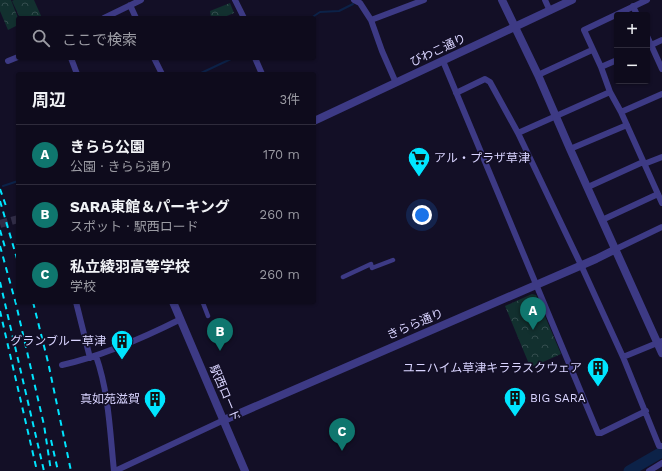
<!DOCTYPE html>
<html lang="ja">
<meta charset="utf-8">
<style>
:root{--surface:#0e0b1c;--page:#171425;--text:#f1f3f6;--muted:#9b9ba3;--line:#2e2b3b;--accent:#0f766e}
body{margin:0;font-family:"Work Sans","Noto Sans JP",sans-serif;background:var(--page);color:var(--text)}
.controls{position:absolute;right:12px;top:12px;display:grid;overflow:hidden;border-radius:4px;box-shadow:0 1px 3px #0004}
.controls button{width:36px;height:36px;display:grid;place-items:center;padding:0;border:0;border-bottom:1px solid var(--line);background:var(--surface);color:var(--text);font:20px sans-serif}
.you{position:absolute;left:422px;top:215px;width:14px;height:14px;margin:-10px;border:3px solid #fff;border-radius:50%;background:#1a73e8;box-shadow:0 0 0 6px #1a73e833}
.badge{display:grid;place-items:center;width:26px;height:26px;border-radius:50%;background:var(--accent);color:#fff;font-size:13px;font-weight:700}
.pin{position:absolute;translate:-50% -33px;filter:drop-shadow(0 1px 2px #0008)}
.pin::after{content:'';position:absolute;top:21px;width:14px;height:12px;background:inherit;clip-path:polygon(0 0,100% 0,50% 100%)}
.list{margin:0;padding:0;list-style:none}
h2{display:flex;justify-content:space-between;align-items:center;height:52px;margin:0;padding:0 16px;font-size:17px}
h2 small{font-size:13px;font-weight:400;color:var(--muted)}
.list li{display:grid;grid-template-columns:26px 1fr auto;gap:12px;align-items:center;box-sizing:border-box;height:60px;padding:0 16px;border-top:1px solid var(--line)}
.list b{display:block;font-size:15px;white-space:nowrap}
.list p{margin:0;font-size:13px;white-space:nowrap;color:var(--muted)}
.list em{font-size:13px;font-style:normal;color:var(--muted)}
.icon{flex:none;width:22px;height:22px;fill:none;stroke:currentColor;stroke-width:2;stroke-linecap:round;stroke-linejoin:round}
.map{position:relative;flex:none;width:662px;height:471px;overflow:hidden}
.search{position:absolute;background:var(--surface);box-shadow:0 1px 3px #0004;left:16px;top:16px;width:300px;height:44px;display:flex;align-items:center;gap:10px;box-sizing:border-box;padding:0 14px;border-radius:4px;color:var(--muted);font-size:15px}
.panel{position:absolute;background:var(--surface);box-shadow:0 1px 3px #0004;left:16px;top:72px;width:300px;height:232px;border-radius:4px}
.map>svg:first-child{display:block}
.park{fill:url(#park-crowns)}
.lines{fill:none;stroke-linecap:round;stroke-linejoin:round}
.stream{stroke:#0c2248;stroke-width:2}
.river{stroke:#0c2248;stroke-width:11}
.tertiary-tunnel{stroke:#312d47;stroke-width:8;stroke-dasharray:8 4;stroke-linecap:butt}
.pedestrian{stroke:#3d3a85;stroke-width:4.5}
.minor{stroke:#3d3a85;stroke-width:6}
.tertiary{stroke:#3d3a85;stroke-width:8}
.rail{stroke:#00e5ff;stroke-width:2;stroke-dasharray:6 5;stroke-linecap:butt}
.labels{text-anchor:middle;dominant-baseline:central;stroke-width:3.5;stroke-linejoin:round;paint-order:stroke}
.street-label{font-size:12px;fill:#d9d4ff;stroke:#130f26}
.poi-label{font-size:12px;fill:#d9d4ff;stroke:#130f26;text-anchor:end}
</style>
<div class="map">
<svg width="662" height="471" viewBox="0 0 662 471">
<defs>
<pattern id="park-crowns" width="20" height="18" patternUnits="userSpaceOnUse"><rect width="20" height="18" fill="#12302f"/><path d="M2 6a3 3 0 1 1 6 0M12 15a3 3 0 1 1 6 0" fill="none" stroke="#344d4e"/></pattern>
</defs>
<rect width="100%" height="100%" fill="#130f26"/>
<path class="park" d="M 0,0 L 11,0 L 18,18 L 18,25 L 8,30 L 0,11 Z
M 14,0 L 34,0 L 42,18 L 20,18 L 12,1 Z
M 230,3 L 234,13 L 222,18 L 211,18 L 210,11 Z
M 532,294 L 536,295 L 561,354 L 534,366 L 529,364 L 505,306 Z"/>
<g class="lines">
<path class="stream" d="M 311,18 L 320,12 L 339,11 L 353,4
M 199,74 L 233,58
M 3,186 L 18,181"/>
<path class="river" d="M 629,471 L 662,452"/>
<path class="tertiary-tunnel" d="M 0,224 L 18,219"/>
<path class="pedestrian" d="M 343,277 L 371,264 L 372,268 L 393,260
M 203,303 L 208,316"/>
<path class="minor" d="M 235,0 L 244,18
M 354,0 L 360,3 L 371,20 L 382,51 L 396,83
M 545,0 L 550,11
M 647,0 L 584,30 L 601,67 L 610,92 L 621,112 L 662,203
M 130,5 L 136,18
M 633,6 L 637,15
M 104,18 L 141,0
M 371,20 L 424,0
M 647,36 L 662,69
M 647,47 L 662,40
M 71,58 L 77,74
M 154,58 L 162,74
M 255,58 L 262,74
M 8,61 L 18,57
M 443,61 L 598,433 L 601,433 L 646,411
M 601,67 L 617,60
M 538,75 L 592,50
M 456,93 L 485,79 L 490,82 L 518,133 L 581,265 L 623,357 L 659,446 L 662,446
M 621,112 L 662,94
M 518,133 L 610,92
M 570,149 L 627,125
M 644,164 L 662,157
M 588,187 L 643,162
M 602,220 L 658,194
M 616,249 L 662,227
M 76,302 L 90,358
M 96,356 C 109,393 110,433 114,471
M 623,357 L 662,341
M 62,365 C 103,356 143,338 181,319
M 115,471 L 224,420
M 649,471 L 662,463"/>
<path class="tertiary" d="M 502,0 L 538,75 L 570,149 L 662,353
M 314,121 L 572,0
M 173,302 L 245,471
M 224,420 L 596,259 L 616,249"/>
<path class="rail" d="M 0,189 L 6,206
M 0,201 L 18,262
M 0,230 L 6,251
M 0,246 L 16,304 L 44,425 L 51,471
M 0,282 L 44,471
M 33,302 L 48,362 L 71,471
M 0,311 L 37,471
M 51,440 L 58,471"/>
</g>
<defs>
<g id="supermarket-pin" transform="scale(1.15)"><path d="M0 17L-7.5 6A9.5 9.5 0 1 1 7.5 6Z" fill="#00e5ff" stroke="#130f26"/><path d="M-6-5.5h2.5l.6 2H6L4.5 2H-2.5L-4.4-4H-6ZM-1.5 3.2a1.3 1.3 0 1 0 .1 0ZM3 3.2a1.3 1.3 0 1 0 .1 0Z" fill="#111"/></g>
<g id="building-pin" transform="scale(1.15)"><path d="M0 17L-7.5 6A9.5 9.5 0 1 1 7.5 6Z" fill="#00e5ff" stroke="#130f26"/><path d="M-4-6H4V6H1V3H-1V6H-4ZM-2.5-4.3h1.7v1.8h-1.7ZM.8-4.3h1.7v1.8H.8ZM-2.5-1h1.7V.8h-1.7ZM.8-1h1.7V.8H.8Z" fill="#111"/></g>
</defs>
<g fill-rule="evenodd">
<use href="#supermarket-pin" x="419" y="158"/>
<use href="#building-pin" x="122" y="341"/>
<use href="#building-pin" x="598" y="368"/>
<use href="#building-pin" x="515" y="398"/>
<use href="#building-pin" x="155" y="399"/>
</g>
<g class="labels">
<g class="street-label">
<text transform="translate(438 50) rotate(-25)">びわこ通り</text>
<text transform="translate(415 324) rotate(-23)">きらら通り</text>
<text transform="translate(225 393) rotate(67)">駅西ロード</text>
</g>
<g class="poi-label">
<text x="434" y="158" text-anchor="start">アル・プラザ草津</text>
<text x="106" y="341">グランブルー草津</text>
<text x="582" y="368">ユニハイム草津キララスクウェア</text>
<text x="530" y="398" text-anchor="start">BIG SARA</text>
<text x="140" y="399">真如苑滋賀</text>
</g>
</g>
</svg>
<div class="controls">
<button>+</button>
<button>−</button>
</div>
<div class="you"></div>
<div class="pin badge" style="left:533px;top:330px">A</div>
<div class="pin badge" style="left:220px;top:351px">B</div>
<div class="pin badge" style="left:342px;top:451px">C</div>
<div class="search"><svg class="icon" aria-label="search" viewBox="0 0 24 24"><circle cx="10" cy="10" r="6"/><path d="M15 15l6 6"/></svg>ここで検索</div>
<section class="panel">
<h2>周辺<small>3件</small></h2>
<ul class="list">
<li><span class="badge">A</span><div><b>きらら公園</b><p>公園 · きらら通り</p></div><em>170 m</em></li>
<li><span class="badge">B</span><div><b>SARA東館＆パーキング</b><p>スポット · 駅西ロード</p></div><em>260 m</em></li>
<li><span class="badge">C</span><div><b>私立綾羽高等学校</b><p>学校</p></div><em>260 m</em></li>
</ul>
</section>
</div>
